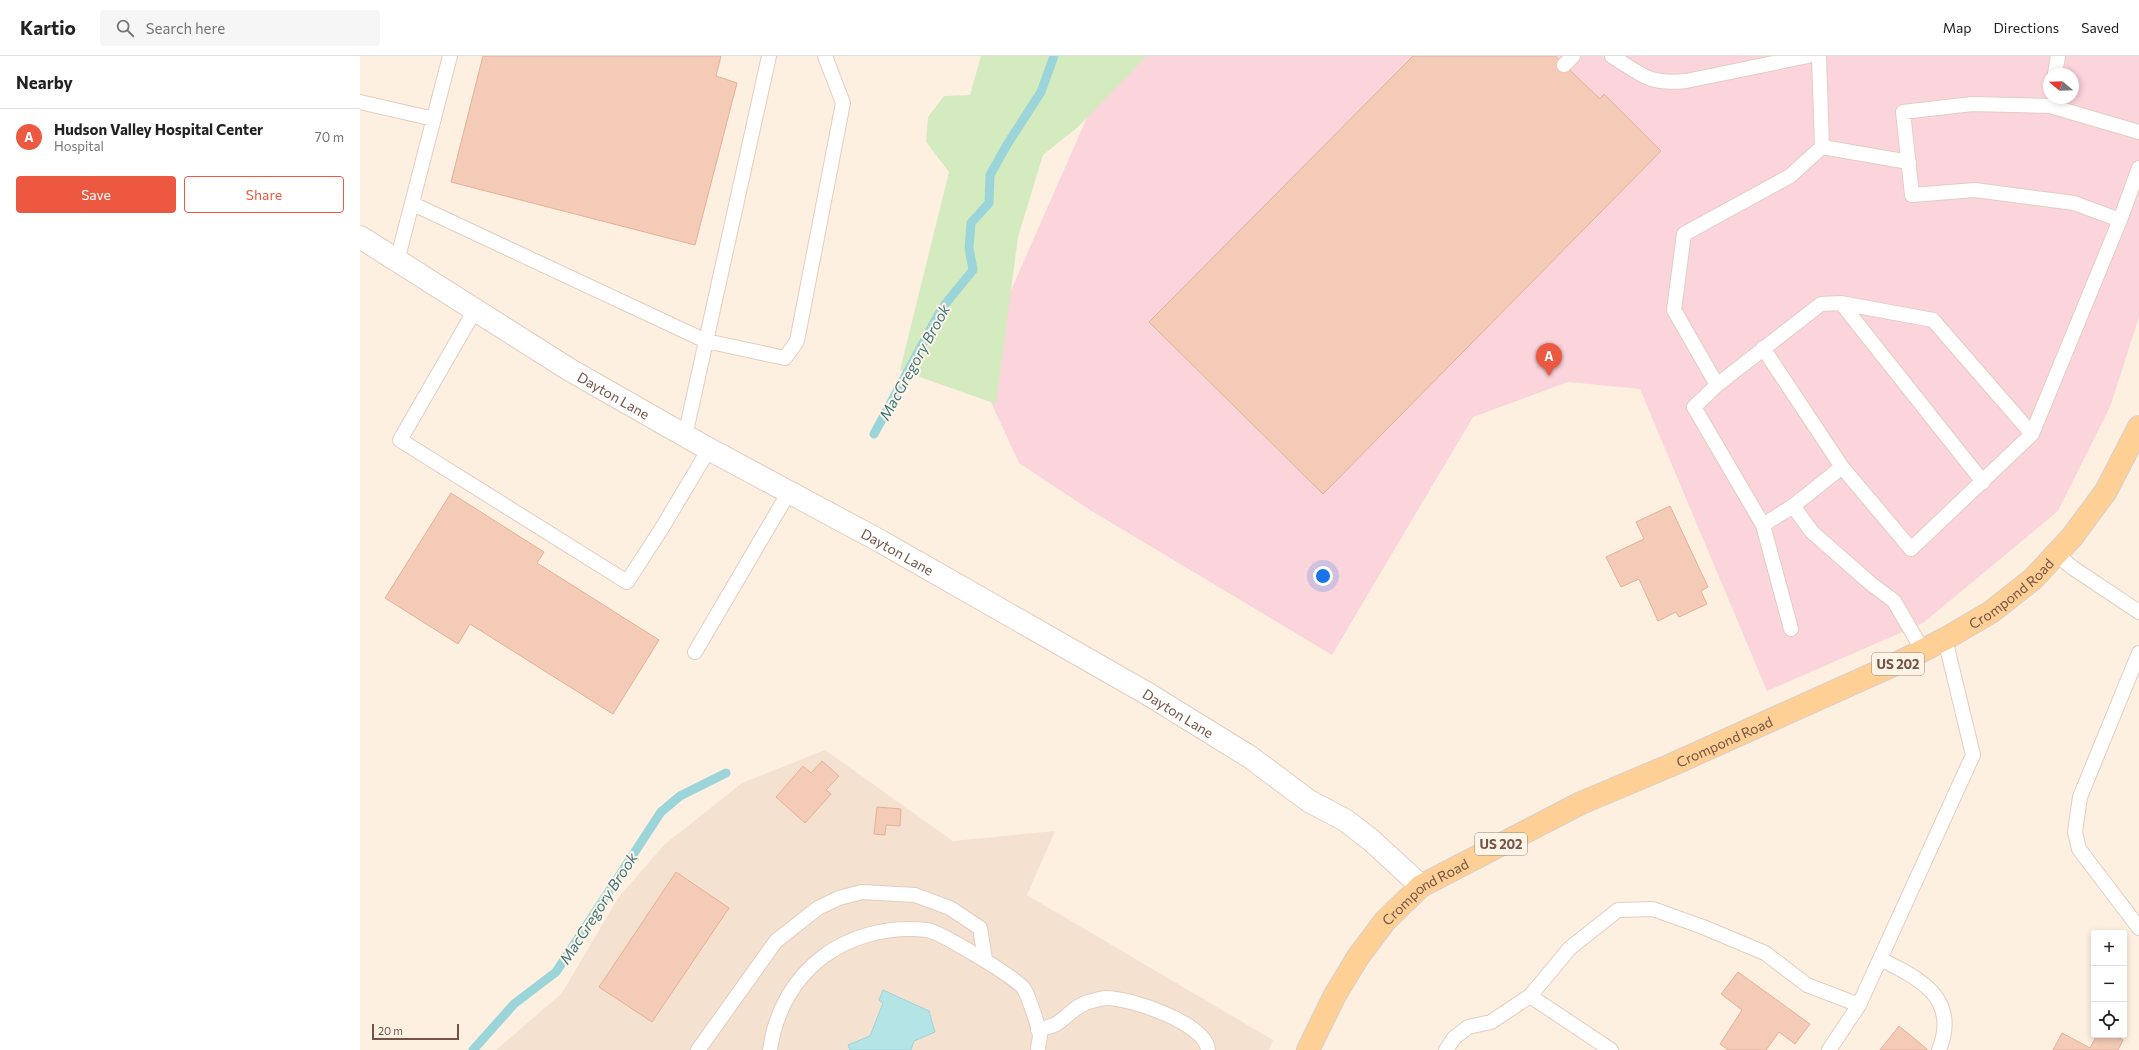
<!DOCTYPE html>
<meta charset="utf-8">
<style>
:root{--surface:#fff;--page:#f6f6f6;--text:#222;--muted:#767676;--line:#e0e0e0;--accent:#ed5940}
body{margin:0;font-family:Commissioner,sans-serif;background:var(--page);color:var(--text)}
.controls{position:absolute;right:12px;bottom:12px;display:grid;overflow:hidden;border-radius:4px;box-shadow:0 2px 6px #0003}
.controls button{width:36px;height:36px;display:grid;place-items:center;padding:0;border:0;border-bottom:1px solid var(--line);background:var(--surface);color:var(--text);font:20px sans-serif}
.compass{position:absolute;left:1683px;top:12px;width:36px;height:36px;border-radius:50%;background:var(--surface);box-shadow:0 2px 6px #0003;rotate:289deg}
.scale{position:absolute;left:12px;bottom:10px;width:87px;box-sizing:border-box;padding-left:4px;border:2px solid #755447;border-top:0;font-size:11px;line-height:14px;white-space:nowrap;color:#755447;-webkit-text-stroke:3px #fff4e8;paint-order:stroke}
.you{position:absolute;left:963px;top:520px;width:14px;height:14px;margin:-10px;border:3px solid #fff;border-radius:50%;background:#1a73e8;box-shadow:0 0 0 6px #1a73e833}
.badge{display:grid;place-items:center;width:26px;height:26px;border-radius:50%;background:var(--accent);color:#fff;font-size:13px;font-weight:700}
.pin{position:absolute;translate:-50% -33px;filter:drop-shadow(0 1px 2px #0008)}
.pin::after{content:'';position:absolute;top:21px;width:14px;height:12px;background:inherit;clip-path:polygon(0 0,100% 0,50% 100%)}
.list{margin:0;padding:0;list-style:none}
h2{display:flex;justify-content:space-between;align-items:center;height:52px;margin:0;padding:0 16px;font-size:17px}
h2 small{font-size:13px;font-weight:400;color:var(--muted)}
.list li{display:grid;grid-template-columns:26px 1fr auto;gap:12px;align-items:center;box-sizing:border-box;height:56px;padding:0 16px;border-top:1px solid var(--line)}
.list b{display:block;font-size:15px;white-space:nowrap}
.list p{margin:0;font-size:13px;white-space:nowrap;color:var(--muted)}
.list em{font-size:13px;font-style:normal;color:var(--muted)}
.actions{display:flex;gap:8px;padding:12px 16px}
.actions a{flex:1;padding:9px 0;border:1px solid var(--accent);border-radius:4px;text-align:center;font-size:14px;color:var(--accent)}
.actions .main{background:var(--accent);color:#fff}
.icon{flex:none;width:22px;height:22px;fill:none;stroke:currentColor;stroke-width:2;stroke-linecap:round;stroke-linejoin:round}
.map{position:relative;flex:none;width:1779px;height:994px;overflow:hidden}
header{display:flex;align-items:center;gap:24px;box-sizing:border-box;height:56px;padding:0 20px;background:var(--surface);border-bottom:1px solid var(--line)}
header strong{font-size:19px}
nav{display:flex;gap:22px;margin-inline-start:auto;font-size:14px}
.search{width:280px;height:36px;background:var(--page);display:flex;align-items:center;gap:10px;box-sizing:border-box;padding:0 14px;border-radius:4px;color:var(--muted);font-size:15px}
main{display:flex}
aside{flex:1;background:var(--surface)}
.map>svg:first-child{display:block}
.residential{fill:#f5e1cf}
.medical{fill:#fcd4dc;fill-rule:evenodd}
.green{fill:#d4ebbf}
.water{fill:#b5e4e7;stroke:#9bd5da}
.lines{fill:none;stroke-linecap:round;stroke-linejoin:round}
.stream{stroke:#9bd5da;stroke-width:9}
.building{fill:#f4cbb7;stroke:#e7af97}
.service-casing{stroke:#e4cdc0;stroke-width:16}
.tertiary-casing{stroke:#e4cdc0;stroke-width:24}
.primary-casing{stroke:#d8cfcb;stroke-width:24}
.service{stroke:#fff;stroke-width:14}
.tertiary{stroke:#fff;stroke-width:22}
.primary{stroke:#ffd096;stroke-width:22}
.labels{text-anchor:middle;dominant-baseline:central;stroke-width:4;stroke-linejoin:round;paint-order:stroke}
.shield{fill:#fff4e8;stroke:#9e8477;stroke-width:1}
.shield-label{font-size:13px;font-weight:bold;fill:#755447}
.street-label{font-size:14px;fill:#755447;stroke:#fff4e8}
.water-label{font-size:15px;font-style:italic;fill:#3a767c;stroke:#fff4e8}
</style>
<header>
<strong>Kartio</strong>
<div class="search"><svg class="icon" aria-label="search" viewBox="0 0 24 24"><circle cx="10" cy="10" r="6"/><path d="M15 15l6 6"/></svg>Search here</div>
<nav><a>Map</a><a>Directions</a><a>Saved</a></nav>
</header>
<main>
<aside>
<h2>Nearby<small></small></h2>
<ul class="list">
<li><span class="badge">A</span><div><b>Hudson Valley Hospital Center</b><p>Hospital</p></div><em>70 m</em></li>
</ul>
<div class="actions"><a class="main">Save</a><a>Share</a></div>
</aside>
<div class="map">
<svg width="1779" height="994" viewBox="0 0 1779 994">
<rect width="100%" height="100%" fill="#fdf0e1"/>
<path class="residential" d="M 465,694 L 593,785 L 695,775 L 667,839 L 913,984 L 909,994 L 136,994 L 202,937 L 258,842 L 304,789 L 382,727 Z"/>
<path class="medical" d="M 754,0 L 1779,0 L 1779,261 L 1750,351 L 1698,455 L 1563,567 L 1407,635 L 1280,333 L 1208,326 L 1113,361 L 972,599 L 730,454 L 659,407 L 616,314 ZM 1689,18 L 1713,18 L 1713,42 L 1689,42 Z"/>
<path class="green" d="M 621,0 L 787,0 L 718,71 L 683,99 L 658,181 L 636,348 L 540,314 L 589,116 L 566,86 L 568,61 L 584,40 L 610,39 Z"/>
<path class="water" d="M 523,934 L 569,955 L 575,976 L 554,985 L 551,994 L 490,994 L 488,989 L 510,980 L 523,947 L 519,944 Z"/>
<g class="lines">
<path class="stream" d="M 514,378 L 582,252 L 613,214 L 609,192 L 611,167 L 629,147 L 630,119 L 648,87 L 681,36 L 694,0
M 113,994 L 154,948 L 196,916 L 301,756 L 320,740 L 366,717"/>
</g>
<path class="building" d="M 123,0 L 361,0 L 356,20 L 377,27 L 335,189 L 91,126 Z
M 1053,0 L 1195,0 L 1240,43 L 1244,38 L 1301,95 L 963,438 L 789,266 Z
M 91,437 L 184,496 L 177,507 L 299,584 L 253,658 L 110,568 L 98,588 L 25,542 Z
M 1310,450 L 1348,531 L 1341,535 L 1347,548 L 1319,561 L 1316,556 L 1298,565 L 1279,523 L 1261,531 L 1246,501 L 1284,483 L 1276,466 Z
M 462,705 L 479,720 L 466,734 L 471,738 L 445,767 L 416,741 L 443,710 L 451,717 Z
M 517,751 L 541,753 L 540,770 L 526,769 L 525,779 L 514,778 Z
M 316,816 L 369,852 L 292,966 L 239,931 Z
M 1378,916 L 1450,968 L 1435,988 L 1419,976 L 1406,994 L 1368,994 L 1360,988 L 1382,954 L 1361,938 Z
M 1539,970 L 1567,993 L 1567,994 L 1520,994 Z
M 1702,977 L 1730,992 L 1737,979 L 1753,979 L 1763,984 L 1758,994 L 1693,994 Z"/>
<g class="lines">
<g class="service-casing">
<path id="service" d="M 1252,0 C 1282,19 1289,29 1326,25 L 1448,0
M 1204,9 L 1213,0
M 1695,18 L 1698,0
M 0,46 L 74,63
M 1462,91 L 1549,106
M 53,148 L 346,285 L 425,302 L 437,285 L 483,47 L 465,0
M 1760,164 L 1714,147 L 1615,134 L 1552,139 L 1543,56 L 1612,48 L 1690,50 L 1779,76
M 37,205 L 90,0
M 1481,247 L 1623,426
M 115,254 L 40,384 L 267,526 L 302,472 L 349,393
M 1403,292 L 1482,411 L 1551,493 L 1672,378 L 1760,164 L 1779,112
M 1357,329 L 1314,254 L 1324,178 L 1430,120 L 1462,91 L 1459,0
M 325,380 L 409,0
M 1433,450 L 1452,476 L 1510,527 L 1534,545 L 1563,595
M 1403,469 L 1433,450 L 1482,411
M 1696,498 L 1713,512 L 1779,556
M 1431,573 L 1403,469 L 1334,351 L 1357,329 L 1461,248 L 1481,247 L 1573,264 L 1672,378
M 335,596 L 429,436
M 1779,597 L 1720,741 L 1715,776 L 1719,793 L 1779,872
M 1520,903 C 1559,922 1600,942 1579,994
M 678,974 C 684,972 691,971 696,968 C 707,962 713,951 728,946 C 734,945 741,942 746,942 C 770,942 846,967 848,994
M 338,994 L 416,885 L 458,852 L 479,842 L 502,836 L 555,839 L 590,852 L 620,872 L 625,903
M 410,994 C 421,914 487,866 567,874 C 580,876 657,922 664,933 C 668,939 679,972 680,979 C 680,984 678,989 678,994
M 1086,994 L 1094,982 L 1108,971 L 1131,966 L 1170,940
M 1251,994 L 1170,940 L 1210,892 L 1258,854 L 1293,853 L 1343,871 L 1405,897 L 1447,929 L 1499,949
M 1469,994 L 1499,949 L 1613,699 L 1585,583"/>
</g>
<g class="tertiary-casing">
<g id="tertiary">
<path id="s1" d="M 0,181 L 210,314 L 345,391 L 520,485 L 788,638 L 890,701 L 949,745 L 985,764 L 1011,784 L 1061,830"/>
</g>
</g>
<g class="primary-casing">
<g id="primary">
<path id="s2" d="M 948,994 L 975,939 L 998,901 L 1025,865 L 1061,830 L 1221,747 L 1309,710 L 1540,606 L 1585,583 L 1631,556 L 1673,523 L 1712,481 L 1746,435 L 1779,371"/>
</g>
</g>
<use href="#service" class="service"/>
<use href="#tertiary" class="tertiary"/>
<use href="#primary" class="primary"/>
</g>
<g class="labels">
<g class="shield">
<rect x="1512" y="597" width="52" height="22" rx="3"/>
<rect x="1115" y="777" width="52" height="22" rx="3"/>
</g>
<g class="shield-label">
<text x="1538" y="608">US 202</text>
<text x="1141" y="788">US 202</text>
</g>
<g class="street-label">
<text stroke="none"><textPath href="#s1" startOffset="299">Dayton Lane</textPath></text>
<text stroke="none"><textPath href="#s1" startOffset="623">Dayton Lane</textPath></text>
<text stroke="none"><textPath href="#s2" startOffset="861">Crompond Road</textPath></text>
<text stroke="none"><textPath href="#s1" startOffset="947">Dayton Lane</textPath></text>
<text stroke="none"><textPath href="#s2" startOffset="537">Crompond Road</textPath></text>
<text stroke="none"><textPath href="#s2" startOffset="201">Crompond Road</textPath></text>
</g>
<g class="water-label">
<text transform="translate(554 306) rotate(-61)">MacGregory Brook</text>
<text transform="translate(238 852) rotate(-57)">MacGregory Brook</text>
</g>
</g>
</svg>
<div class="controls">
<button>+</button>
<button>−</button>
<button><svg class="icon" aria-label="locate" viewBox="0 0 24 24"><circle cx="12" cy="12" r="6"/><path d="M12 2v4M12 18v4M2 12h4M18 12h4"/></svg></button>
</div>
<svg class="compass" viewBox="-18 -18 36 36"><path d="M0-13l5 13h-10z" fill="#e53935"/><path d="M0 13l5-13h-10z" fill="#767676"/></svg>
<div class="scale">20 m</div>
<div class="you"></div>
<div class="pin badge" style="left:1189px;top:320px">A</div>
</div>
</main>
